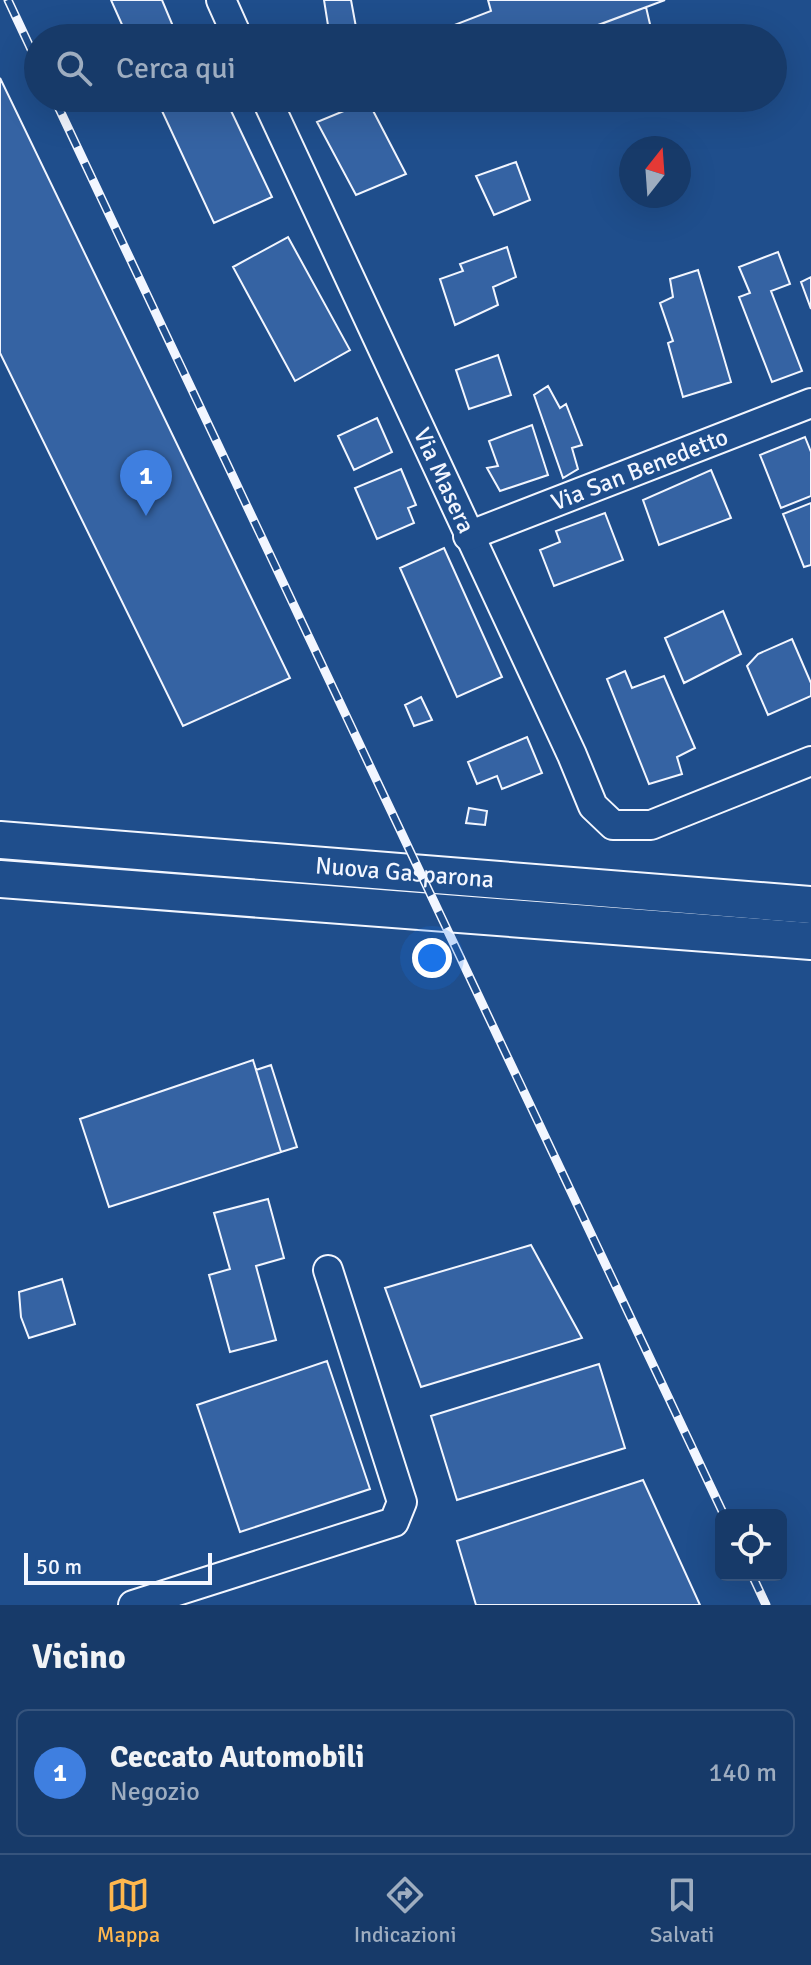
<!DOCTYPE html>
<html lang="it">
<style>
:root{--surface:#173a69;--page:#244571;--text:#f1f3f6;--muted:#9eadc0;--line:#36547d;--accent:#ffb74d}
body{margin:0;font-family:Signika,sans-serif;background:var(--page);color:var(--text)}
.controls{position:absolute;right:24px;bottom:24px;display:grid;overflow:hidden;border-radius:12px;box-shadow:0 8px 32px #0002}
.controls button{width:72px;height:72px;display:grid;place-items:center;padding:0;border:0;border-bottom:2px solid var(--line);background:var(--surface);color:var(--text);font:40px sans-serif}
.compass{position:absolute;left:619px;top:136px;width:72px;height:72px;border-radius:50%;background:var(--surface);box-shadow:0 8px 32px #0002;rotate:17deg}
.scale{position:absolute;left:24px;bottom:20px;width:188px;box-sizing:border-box;padding-left:8px;border:4px solid #f2f6ff;border-top:0;font-size:22px;line-height:28px;white-space:nowrap;color:#f2f6ff;-webkit-text-stroke:6px #1f4e8c;paint-order:stroke}
.you{position:absolute;left:432px;top:958px;width:28px;height:28px;margin:-20px;border:6px solid #fff;border-radius:50%;background:#1a73e8;box-shadow:0 0 0 12px #1a73e833}
.badge{display:grid;place-items:center;width:52px;height:52px;border-radius:50%;background:var(--accent);color:#fff;font-size:26px;font-weight:700}
.pin{position:absolute;translate:-50% -66px;filter:drop-shadow(0 2px 4px #0008)}
.pin::after{content:'';position:absolute;top:42px;width:28px;height:24px;background:inherit;clip-path:polygon(0 0,100% 0,50% 100%)}
.list{margin:0;padding:0;list-style:none}
h2{display:flex;justify-content:space-between;align-items:center;height:104px;margin:0;padding:0 32px;font-size:34px}
h2 small{font-size:26px;font-weight:400;color:var(--muted)}
.list li{display:grid;grid-template-columns:52px 1fr auto;gap:24px;align-items:center;box-sizing:border-box;height:128px;margin:0 16px 16px;padding:0 16px;border:2px solid var(--line);border-radius:12px}
.list b{display:block;font-size:30px;white-space:nowrap}
.list p{margin:0;font-size:26px;white-space:nowrap;color:var(--muted)}
.list em{font-size:26px;font-style:normal;color:var(--muted)}
.icon{flex:none;width:44px;height:44px;fill:none;stroke:currentColor;stroke-width:2;stroke-linecap:round;stroke-linejoin:round}
.map{position:relative;flex:none;width:811px;height:1605px;overflow:hidden}
.search{position:absolute;background:var(--surface);box-shadow:0 8px 32px #0002;left:24px;right:24px;top:24px;height:88px;display:flex;align-items:center;gap:20px;box-sizing:border-box;padding:0 28px;border-radius:44px;color:var(--muted);font-size:30px}
.sheet{height:248px;background:var(--surface)}
nav{display:flex;justify-content:space-around;align-items:center;box-sizing:border-box;height:112px;border-top:2px solid var(--line);background:var(--surface);font-size:22px;color:var(--muted)}
nav a{display:grid;justify-items:center;gap:4px}
nav .on{color:var(--accent)}
.map>svg:first-child{display:block}
.building{fill:#3563a3;stroke:#f2f6ff;stroke-width:2}
.lines{fill:none;stroke-linecap:round;stroke-linejoin:round}
.minor-casing{stroke:#f2f6ff;stroke-width:32}
.major-casing{stroke:#f2f6ff;stroke-width:40}
.minor{stroke:#1f4e8c;stroke-width:28}
.major{stroke:#1f4e8c;stroke-width:36}
.rail-casing{stroke:#f2f6ff;stroke-width:9}
.rail{stroke:#1f4e8c;stroke-width:6;stroke-dasharray:18;stroke-linecap:butt}
.labels{text-anchor:middle;dominant-baseline:central;stroke-width:6;stroke-linejoin:round;paint-order:stroke}
.street-label{font-size:24px;fill:#f2f6ff;stroke:#1f4e8c}
</style>
<div class="map">
<svg width="811" height="1605" viewBox="0 0 811 1605">
<rect width="100%" height="100%" fill="#1f4e8c"/>
<path class="building" d="M 111,0 L 162,0 L 175,31 L 158,38 L 128,38 Z
M 324,0 L 351,0 L 358,38 L 330,38 Z
M 488,0 L 665,0 L 564,38 L 433,38 L 431,34 L 491,11 Z
M 646,7 L 653,37 L 563,38 Z
M 0,78 L 290,678 L 183,726 L 0,353 Z
M 156,98 L 225,98 L 272,197 L 214,223 Z
M 368,101 L 406,174 L 356,195 L 317,122 Z
M 516,162 L 530,200 L 494,215 L 476,176 Z
M 288,237 L 350,350 L 295,381 L 233,267 Z
M 507,247 L 516,277 L 493,287 L 498,305 L 455,325 L 440,279 L 463,271 L 460,264 Z
M 778,252 L 790,284 L 771,291 L 802,371 L 772,382 L 739,297 L 750,293 L 739,267 Z
M 698,270 L 731,382 L 683,397 L 668,343 L 673,341 L 660,303 L 673,297 L 670,279 Z
M 811,277 L 811,309 L 801,282 Z
M 498,355 L 511,395 L 469,409 L 456,370 Z
M 548,386 L 560,408 L 566,404 L 582,445 L 572,448 L 578,469 L 563,478 L 534,395 Z
M 377,418 L 392,452 L 354,470 L 338,436 Z
M 532,425 L 548,475 L 500,491 L 487,468 L 498,466 L 489,441 Z
M 805,437 L 811,452 L 811,496 L 781,508 L 760,455 Z
M 401,469 L 416,505 L 408,508 L 414,523 L 377,539 L 355,488 Z
M 711,470 L 731,518 L 659,545 L 643,500 Z
M 811,503 L 811,565 L 804,567 L 783,514 Z
M 605,513 L 623,560 L 554,586 L 540,550 L 560,542 L 556,531 Z
M 444,548 L 502,677 L 457,697 L 400,568 Z
M 723,611 L 741,654 L 684,683 L 665,638 Z
M 792,639 L 811,683 L 811,696 L 768,715 L 747,666 L 758,654 Z
M 625,671 L 632,688 L 664,676 L 695,748 L 677,757 L 682,774 L 649,784 L 607,679 Z
M 421,697 L 432,720 L 414,726 L 405,705 Z
M 527,737 L 542,773 L 502,789 L 497,776 L 477,784 L 468,762 Z
M 469,808 L 487,811 L 485,825 L 466,823 Z
M 253,1060 L 281,1152 L 109,1207 L 80,1119 Z
M 271,1065 L 297,1147 L 281,1152 L 256,1070 Z
M 268,1199 L 284,1258 L 256,1266 L 276,1340 L 230,1352 L 209,1275 L 230,1269 L 214,1213 Z
M 531,1245 L 582,1338 L 421,1387 L 385,1288 Z
M 62,1279 L 75,1324 L 29,1338 L 21,1317 L 19,1292 Z
M 327,1361 L 370,1489 L 240,1532 L 197,1405 Z
M 599,1364 L 625,1448 L 457,1500 L 431,1416 Z
M 643,1480 L 700,1605 L 476,1605 L 457,1541 Z"/>
<g class="lines">
<g class="minor-casing">
<g id="minor">
<path d="M 221,0 L 238,38"/>
<path id="s1" d="M 266,98 L 572,755 L 593,806 L 613,825 L 651,825 L 811,761"/>
<path id="s2" d="M 468,536 L 811,403"/>
<path d="M 133,1605 L 394,1522 L 402,1502 L 328,1270"/>
</g>
</g>
<g class="major-casing">
<g id="major">
<path id="s3" d="M 0,840 L 811,905"/>
<path d="M 0,879 L 811,941"/>
</g>
</g>
<use href="#minor" class="minor"/>
<use href="#major" class="major"/>
<g class="rail-casing">
<path id="rail" d="M 8,0 L 38,64
M 54,98 L 724,1515
M 752,1575 L 766,1605"/>
</g>
<use href="#rail" class="rail"/>
</g>
<g class="labels">
<g class="street-label">
<text stroke="none"><textPath href="#s2" startOffset="184">Via San Benedetto</textPath></text>
<text stroke="none"><textPath href="#s1" startOffset="422">Via Masera</textPath></text>
<text stroke="none"><textPath href="#s3" startOffset="406">Nuova Gasparona</textPath></text>
</g>
</g>
</svg>
<div class="controls">
<button><svg class="icon" aria-label="locate" viewBox="0 0 24 24"><circle cx="12" cy="12" r="6"/><path d="M12 2v4M12 18v4M2 12h4M18 12h4"/></svg></button>
</div>
<svg class="compass" viewBox="-18 -18 36 36"><path d="M0-13l5 13h-10z" fill="#e53935"/><path d="M0 13l5-13h-10z" fill="#9eadc0"/></svg>
<div class="scale">50 m</div>
<div class="you"></div>
<div class="pin badge" style="left:146px;top:516px;background:#3f7fe0">1</div>
<div class="search"><svg class="icon" aria-label="search" viewBox="0 0 24 24"><circle cx="10" cy="10" r="6"/><path d="M15 15l6 6"/></svg>Cerca qui</div>
</div>
<section class="sheet">
<h2>Vicino<small></small></h2>
<ul class="list">
<li><span class="badge" style="background:#3f7fe0">1</span><div><b>Ceccato Automobili</b><p>Negozio</p></div><em>140 m</em></li>
</ul>
</section>
<nav>
<a class="on"><svg class="icon" aria-label="map" viewBox="0 0 24 24"><path d="M3 6l6-2 6 2 6-2v14l-6 2-6-2-6 2zM9 4v14M15 6v14"/></svg>Mappa</a>
<a><svg class="icon" aria-label="directions" viewBox="0 0 24 24"><path d="M12 3l9 9-9 9-9-9zM9 14v-3h6M13 9l2 2-2 2"/></svg>Indicazioni</a>
<a><svg class="icon" aria-label="saved" viewBox="0 0 24 24"><path d="M7 4h10v16l-5-4-5 4z"/></svg>Salvati</a>
</nav>
